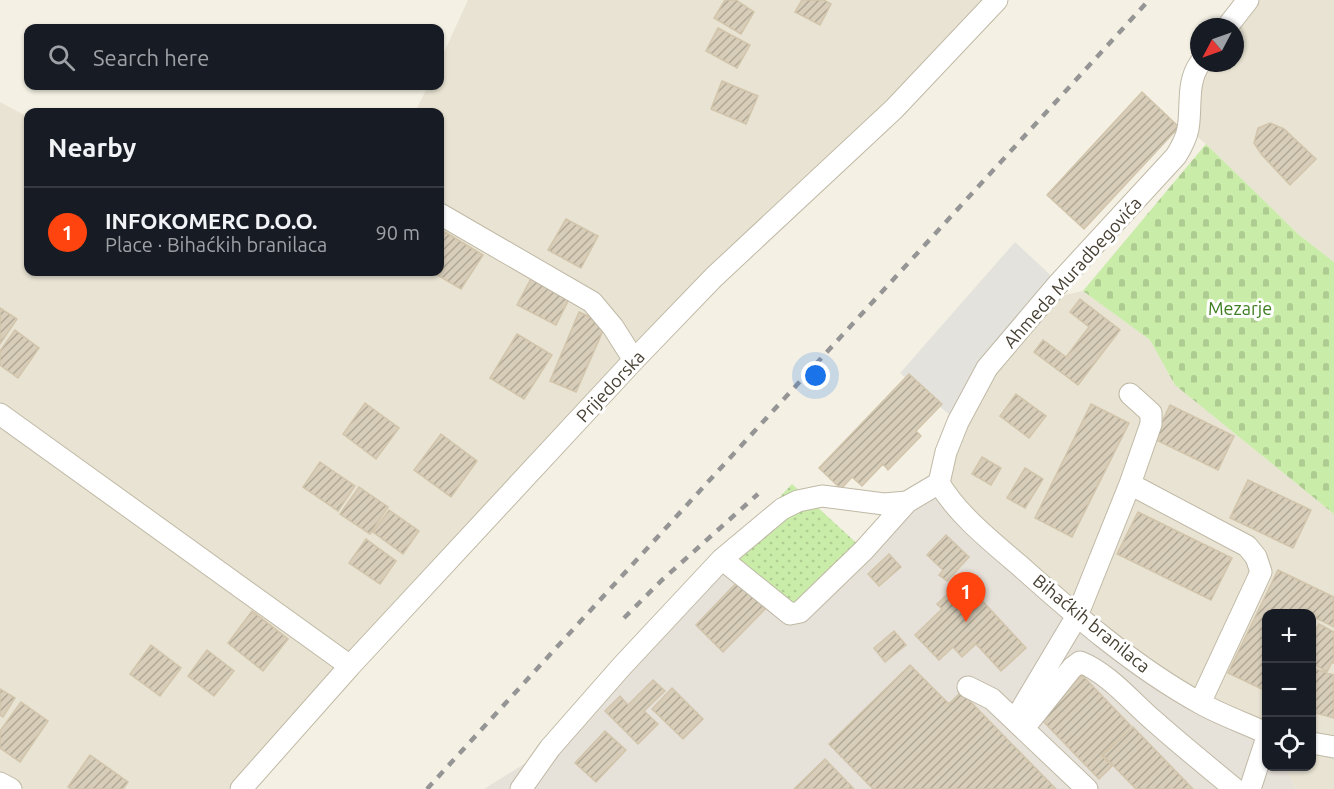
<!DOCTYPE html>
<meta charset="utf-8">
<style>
:root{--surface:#171b24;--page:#242831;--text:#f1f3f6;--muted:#9ea1a6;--line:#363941;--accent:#ff4410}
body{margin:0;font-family:Ubuntu,sans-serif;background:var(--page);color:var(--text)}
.controls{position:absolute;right:18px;bottom:18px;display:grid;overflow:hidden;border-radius:12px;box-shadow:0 2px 4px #0004}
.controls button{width:54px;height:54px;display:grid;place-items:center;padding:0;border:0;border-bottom:2px solid var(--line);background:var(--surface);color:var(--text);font:30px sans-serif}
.compass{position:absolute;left:1190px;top:18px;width:54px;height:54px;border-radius:50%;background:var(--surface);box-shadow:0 2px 4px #0004;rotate:229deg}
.you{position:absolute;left:816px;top:376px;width:21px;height:21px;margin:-15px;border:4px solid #fff;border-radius:50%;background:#1a73e8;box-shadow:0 0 0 9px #1a73e833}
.badge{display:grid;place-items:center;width:39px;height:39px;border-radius:50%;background:var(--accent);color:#fff;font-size:20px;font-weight:700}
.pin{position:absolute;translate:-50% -50px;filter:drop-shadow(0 2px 3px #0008)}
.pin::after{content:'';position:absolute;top:32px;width:21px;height:18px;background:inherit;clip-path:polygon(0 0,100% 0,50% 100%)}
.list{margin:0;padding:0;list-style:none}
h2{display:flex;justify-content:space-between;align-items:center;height:78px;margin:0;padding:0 24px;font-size:26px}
h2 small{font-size:20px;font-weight:400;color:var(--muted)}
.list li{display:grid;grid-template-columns:39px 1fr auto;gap:18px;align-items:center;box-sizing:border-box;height:90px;padding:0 24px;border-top:2px solid var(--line)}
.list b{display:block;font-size:22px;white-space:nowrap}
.list p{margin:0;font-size:20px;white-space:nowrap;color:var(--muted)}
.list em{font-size:20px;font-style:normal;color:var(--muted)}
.icon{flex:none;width:33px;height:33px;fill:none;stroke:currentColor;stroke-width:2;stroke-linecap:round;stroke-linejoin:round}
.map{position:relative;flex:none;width:1334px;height:789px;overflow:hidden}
.search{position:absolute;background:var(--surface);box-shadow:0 2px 4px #0004;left:24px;top:24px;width:420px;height:66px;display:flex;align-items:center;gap:15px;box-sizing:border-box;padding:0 21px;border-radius:12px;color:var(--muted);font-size:22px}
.panel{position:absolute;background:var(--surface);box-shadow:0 2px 4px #0004;left:24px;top:108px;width:420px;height:168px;border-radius:12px}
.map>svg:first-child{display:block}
.residential{fill:#e8e3d2}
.industrial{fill:#e6e1d9}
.grass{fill:url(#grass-dots)}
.cemetery{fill:url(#cemetery-stones)}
.parking{fill:#e4e2dd}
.building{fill:url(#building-hatch);stroke:#d2c5ab;stroke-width:1.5}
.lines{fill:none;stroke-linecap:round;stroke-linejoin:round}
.minor-casing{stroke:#c0b9a6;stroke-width:23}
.minor{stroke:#fff;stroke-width:21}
.rail{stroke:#959595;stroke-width:4.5;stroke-dasharray:8 8;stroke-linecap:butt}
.labels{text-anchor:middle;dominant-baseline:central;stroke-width:6;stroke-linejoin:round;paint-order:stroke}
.street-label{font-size:18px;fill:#474033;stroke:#fff}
.park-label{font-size:18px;fill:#3e7e21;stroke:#fff}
</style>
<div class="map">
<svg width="1334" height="789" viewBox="0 0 1334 789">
<defs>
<pattern id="grass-dots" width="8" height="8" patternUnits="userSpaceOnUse" patternTransform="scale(1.5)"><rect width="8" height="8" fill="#c9eca9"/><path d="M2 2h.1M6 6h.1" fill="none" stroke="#aecb92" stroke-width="1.8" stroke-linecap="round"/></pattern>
<pattern id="cemetery-stones" width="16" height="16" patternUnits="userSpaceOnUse" patternTransform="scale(1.5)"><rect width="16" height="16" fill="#c9eca9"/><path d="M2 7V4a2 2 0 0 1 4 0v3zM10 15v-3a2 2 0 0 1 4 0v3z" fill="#aecb92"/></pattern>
<pattern id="building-hatch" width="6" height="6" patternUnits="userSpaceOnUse" patternTransform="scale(1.5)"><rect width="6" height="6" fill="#d7cdb9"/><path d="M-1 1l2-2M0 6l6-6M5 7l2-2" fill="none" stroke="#b0a897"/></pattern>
</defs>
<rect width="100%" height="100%" fill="#f4f0e4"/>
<path class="residential" d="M 468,0 L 999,0 L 714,277 L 241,789 L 0,789 L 0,102 L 28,117 L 28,272 L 440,272 L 440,112 L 415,112 L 428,86 L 440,86 L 440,61 Z
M 1248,0 L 1334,0 L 1334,262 L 1298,234 L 1206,144 L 1188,129 L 1200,63 L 1235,63 L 1235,27 Z
M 1083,291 L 1150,340 L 1175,385 L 1334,514 L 1334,789 L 1296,789 L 1285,767 L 1312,766 L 1312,614 L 1266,614 L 1266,733 L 1200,703 L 948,497 L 946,452 L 1042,300 Z"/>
<path class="industrial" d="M 939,483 L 1077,616 L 1266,733 L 1266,766 L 1285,767 L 1296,789 L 484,789 L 550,748 L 792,484 L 864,550 Z"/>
<path class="grass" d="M 792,484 L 864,550 L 800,612 L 722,559 Z"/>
<path class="cemetery" d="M 1206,144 L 1298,234 L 1334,262 L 1334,514 L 1175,385 L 1150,340 L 1083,291 Z"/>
<path class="parking" d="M 1015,242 L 1059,283 L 958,422 L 900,373 Z"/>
<path class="building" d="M 725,0 L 736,0 L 754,12 L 741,34 L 714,18 Z
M 802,0 L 824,0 L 831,4 L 820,25 L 795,12 Z
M 718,28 L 750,45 L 737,68 L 706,51 Z
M 722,81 L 758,96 L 746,124 L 711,109 Z
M 1142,92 L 1179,127 L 1084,229 L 1047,195 Z
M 1270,123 L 1284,129 L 1316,159 L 1290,185 L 1262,155 L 1254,143 L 1258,128 Z
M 566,219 L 598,236 L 581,268 L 548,250 Z
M 445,232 L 483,255 L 461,289 L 432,272 L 440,272 L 440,241 Z
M 534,273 L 572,293 L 556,325 L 517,305 Z
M 1080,299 L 1120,330 L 1078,385 L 1034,352 L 1043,340 L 1066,357 L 1089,327 L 1070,312 Z
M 0,308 L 17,319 L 0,344 Z
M 579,312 L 606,324 L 576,392 L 550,381 Z
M 15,330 L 39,348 L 18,378 L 0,365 L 0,351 Z
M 517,334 L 552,355 L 524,399 L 490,378 Z
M 909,374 L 942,404 L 916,431 L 921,436 L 888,470 L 883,464 L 862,486 L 852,477 L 841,489 L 819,468 Z
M 1016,394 L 1046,416 L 1029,438 L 1000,416 Z
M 365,403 L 399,428 L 376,459 L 343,434 Z
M 1091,404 L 1129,423 L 1072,537 L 1035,518 Z
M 1170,405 L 1234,436 L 1218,470 L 1154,439 Z
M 441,434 L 477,461 L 451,497 L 414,470 Z
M 982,457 L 1001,468 L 991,485 L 972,474 Z
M 320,462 L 355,486 L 338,511 L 303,487 Z
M 1025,468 L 1043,479 L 1025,508 L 1007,498 Z
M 1248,480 L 1311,510 L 1293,548 L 1230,518 Z
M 359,487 L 388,507 L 370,534 L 340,514 Z
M 389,510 L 419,531 L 403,554 L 373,532 Z
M 1138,512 L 1232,558 L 1211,600 L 1117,554 Z
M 946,535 L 969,557 L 947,581 L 939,575 L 943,570 L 927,555 Z
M 366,539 L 396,561 L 380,584 L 349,563 Z
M 889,554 L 901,567 L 879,586 L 868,574 Z
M 1278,570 L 1334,597 L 1334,627 L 1312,616 L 1312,614 L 1266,614 L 1266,691 L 1228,673 Z
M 740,579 L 768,606 L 723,652 L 696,625 Z
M 963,580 L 1026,648 L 1001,671 L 976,644 L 962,657 L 953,647 L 939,660 L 915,635 L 942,609 L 937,604 Z
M 252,611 L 288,639 L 263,671 L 228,643 Z
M 1319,624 L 1334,632 L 1334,663 L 1332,662 L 1327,672 L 1312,663 L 1312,636 Z
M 894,631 L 906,645 L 885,662 L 874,648 Z
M 151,645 L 181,668 L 160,696 L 130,674 Z
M 207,650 L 234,671 L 214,696 L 188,676 Z
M 910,665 L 949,704 L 961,692 L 1056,789 L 873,789 L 829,744 Z
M 1312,668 L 1334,675 L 1334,718 L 1312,712 Z
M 1082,675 L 1131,726 L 1101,755 L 1112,766 L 1099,779 L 1039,717 Z
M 653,680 L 665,691 L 644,711 L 658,724 L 638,744 L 605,711 L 620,696 L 628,705 Z
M 672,688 L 703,719 L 683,739 L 652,709 Z
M 0,689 L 15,698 L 3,717 L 0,715 Z
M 21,702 L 48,721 L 20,762 L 0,748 L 0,731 Z
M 1133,727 L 1193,789 L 1136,789 L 1103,755 Z
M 605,731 L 626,750 L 596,782 L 575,763 Z
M 90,755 L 128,782 L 123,789 L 72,789 L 68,787 Z
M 825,759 L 854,789 L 794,789 Z"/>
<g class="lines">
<g class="minor-casing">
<path id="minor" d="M 1227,27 L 1248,0
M 440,214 L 592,302 L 613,327 L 634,360
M 0,414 L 350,666
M 939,483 L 946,452 L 958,422 L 987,368 L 1059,283 L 1176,156 C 1181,148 1186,139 1188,129 C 1192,107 1186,83 1200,63
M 939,483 C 958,515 991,541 1019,565 C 1075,615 1133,666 1200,703 C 1221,715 1245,723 1266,733
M 1130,484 L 1247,546 L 1256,557 L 1261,572 L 1200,703
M 722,559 L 790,614 L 800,612 L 864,550 L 907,502
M 968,687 L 992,699 L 1087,789
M 1015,720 L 1077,616 L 1130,484 L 1151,424 L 1151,413 L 1130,394
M 1024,728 L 1072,668 L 1080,662 C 1108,673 1131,701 1153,720 C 1180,744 1207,766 1235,789
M 1312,743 L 1334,747
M 0,783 L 11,789
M 241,789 L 350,666 L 634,360 L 714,277 L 894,109 L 997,0
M 521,789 L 550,748 L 622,666 L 722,559 L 782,509 L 798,501 L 822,496 L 884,504 L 907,502 L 939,483
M 1250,789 L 1266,740"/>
</g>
<use href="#minor" class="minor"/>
<path class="rail" d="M 624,618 L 662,580 L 758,494
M 427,789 L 1149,0"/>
</g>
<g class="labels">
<g class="street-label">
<text transform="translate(1072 272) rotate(-48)">Ahmeda Muradbegovića</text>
<text transform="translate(610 386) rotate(-47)">Prijedorska</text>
<text transform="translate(1092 623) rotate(39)">Bihaćkih branilaca</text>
</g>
<g class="park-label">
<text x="1240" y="308">Mezarje</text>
</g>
</g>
</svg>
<div class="controls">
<button>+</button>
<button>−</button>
<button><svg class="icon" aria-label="locate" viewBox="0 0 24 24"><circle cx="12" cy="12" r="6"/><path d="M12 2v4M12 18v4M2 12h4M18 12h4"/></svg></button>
</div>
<svg class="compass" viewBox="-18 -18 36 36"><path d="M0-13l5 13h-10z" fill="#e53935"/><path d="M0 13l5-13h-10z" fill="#9ea1a6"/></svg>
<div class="you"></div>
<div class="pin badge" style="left:966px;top:622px">1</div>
<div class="search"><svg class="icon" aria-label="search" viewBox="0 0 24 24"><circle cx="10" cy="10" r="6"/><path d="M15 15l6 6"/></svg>Search here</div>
<section class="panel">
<h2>Nearby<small></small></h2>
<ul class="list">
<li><span class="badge">1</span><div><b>INFOKOMERC D.O.O.</b><p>Place · Bihaćkih branilaca</p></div><em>90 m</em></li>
</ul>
</section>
</div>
